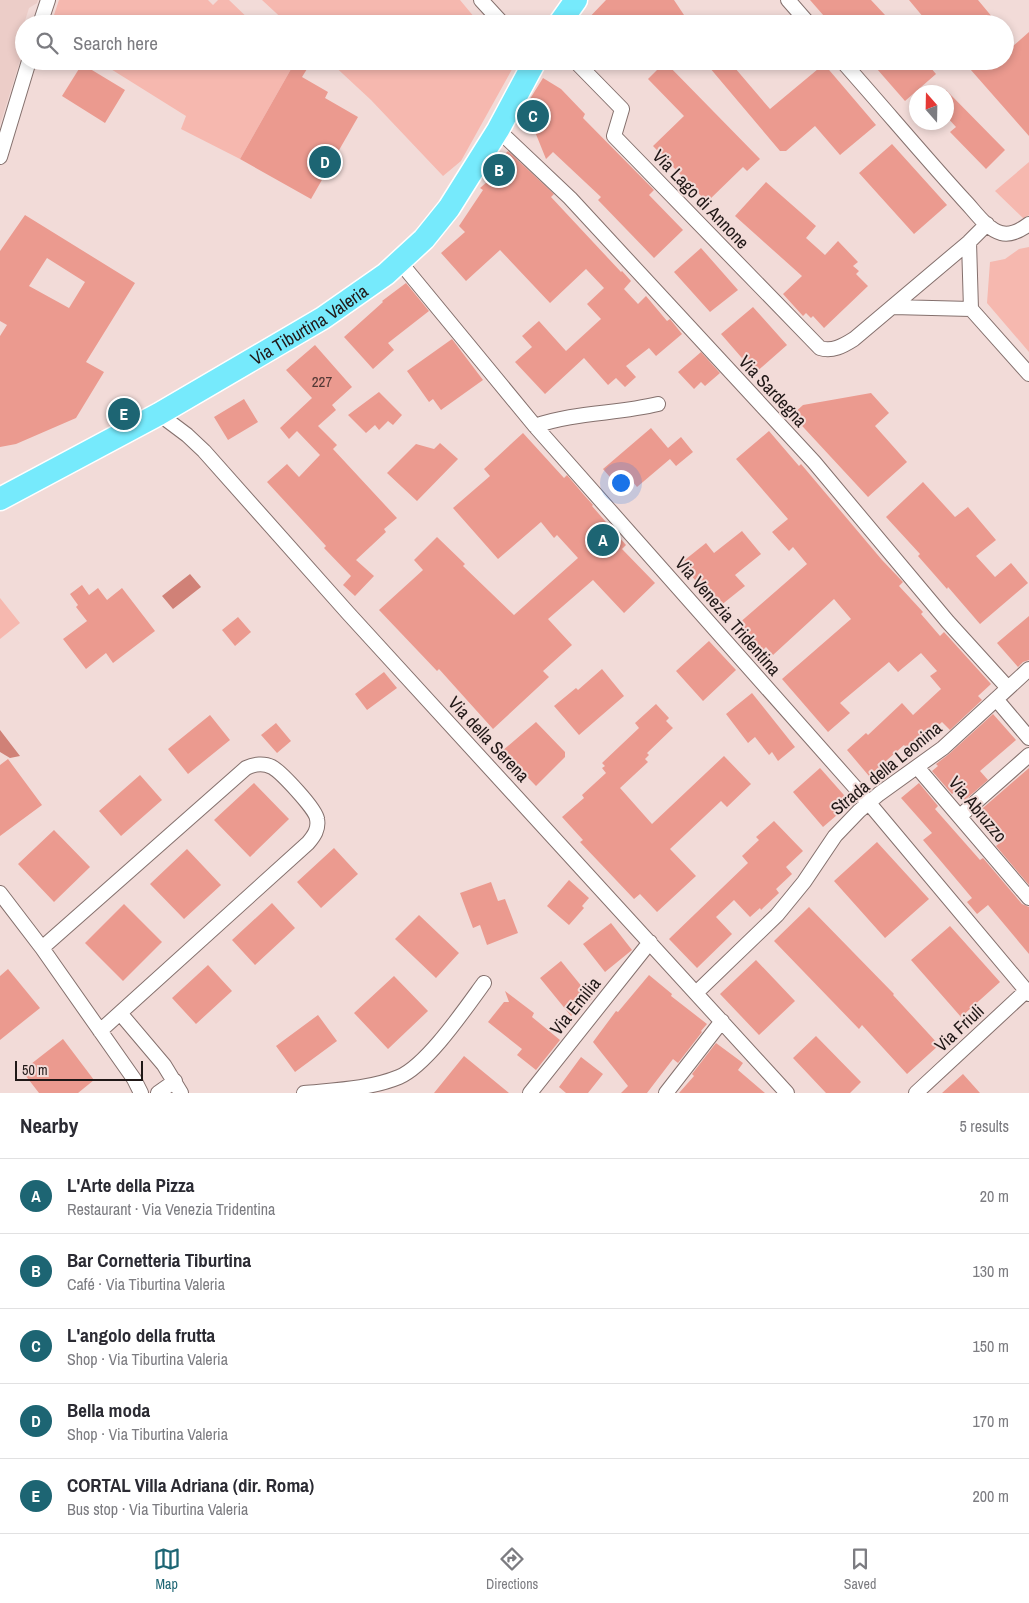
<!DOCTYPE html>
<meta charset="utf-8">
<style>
:root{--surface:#fff;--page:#f2f2f3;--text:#2b2b33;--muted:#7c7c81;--line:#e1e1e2;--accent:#1d6573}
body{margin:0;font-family:"Archivo Narrow",sans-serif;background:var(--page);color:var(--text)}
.compass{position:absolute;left:909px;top:85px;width:45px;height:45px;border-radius:50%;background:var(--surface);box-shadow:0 2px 8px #0003;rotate:340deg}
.scale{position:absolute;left:15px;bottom:12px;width:128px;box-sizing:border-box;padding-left:5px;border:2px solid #201817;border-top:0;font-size:14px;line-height:18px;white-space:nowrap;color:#201817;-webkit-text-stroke:4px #f2dbd8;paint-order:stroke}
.you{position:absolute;left:620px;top:482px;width:18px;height:18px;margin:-12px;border:4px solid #fff;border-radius:50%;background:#1a73e8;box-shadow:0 0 0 8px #1a73e833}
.badge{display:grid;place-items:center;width:32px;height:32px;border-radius:50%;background:var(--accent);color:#fff;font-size:16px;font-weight:700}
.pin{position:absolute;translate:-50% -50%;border:2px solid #fff;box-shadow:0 1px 5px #0006}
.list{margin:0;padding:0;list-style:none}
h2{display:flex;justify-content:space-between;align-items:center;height:65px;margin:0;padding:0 20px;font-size:21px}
h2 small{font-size:16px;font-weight:400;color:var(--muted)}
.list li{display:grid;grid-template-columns:32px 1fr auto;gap:15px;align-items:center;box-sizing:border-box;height:75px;padding:0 20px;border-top:1px solid var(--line)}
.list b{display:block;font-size:19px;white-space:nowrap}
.list p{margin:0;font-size:16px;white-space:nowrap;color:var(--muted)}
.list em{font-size:16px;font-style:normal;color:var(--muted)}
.icon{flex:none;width:28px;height:28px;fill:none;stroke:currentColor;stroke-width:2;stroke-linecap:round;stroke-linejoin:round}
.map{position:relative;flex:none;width:1029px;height:1093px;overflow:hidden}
.search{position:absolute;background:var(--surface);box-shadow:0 2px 8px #0003;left:15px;right:15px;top:15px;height:55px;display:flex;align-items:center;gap:12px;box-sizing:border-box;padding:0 18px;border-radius:28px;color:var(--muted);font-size:19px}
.sheet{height:440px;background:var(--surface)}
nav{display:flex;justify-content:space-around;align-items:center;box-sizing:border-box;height:70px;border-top:1px solid var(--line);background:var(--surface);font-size:14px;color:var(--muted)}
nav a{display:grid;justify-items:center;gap:2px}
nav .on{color:var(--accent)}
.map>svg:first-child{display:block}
.built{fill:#eccdc8}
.green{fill:#f6b8af}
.water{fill:#d08177}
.building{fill:#eb9a8f;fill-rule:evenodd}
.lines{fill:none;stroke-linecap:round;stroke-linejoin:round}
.minor-casing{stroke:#84706d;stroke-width:16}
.primary-casing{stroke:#fff;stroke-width:25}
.minor{stroke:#fff;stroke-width:14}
.primary{stroke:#76eafc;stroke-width:22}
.labels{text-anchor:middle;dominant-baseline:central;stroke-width:4;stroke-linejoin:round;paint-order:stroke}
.number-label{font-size:15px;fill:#533835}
.street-label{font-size:18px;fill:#201817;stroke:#f2dbd8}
</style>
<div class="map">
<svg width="1029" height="1093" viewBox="0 0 1029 1093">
<rect width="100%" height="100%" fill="#f2dbd8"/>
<path class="built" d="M 0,0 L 38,0 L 37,3 L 29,8 L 24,24 L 21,39 L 24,48 L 0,125 Z"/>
<path class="green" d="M 59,0 L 208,0 L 213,5 L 218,0 L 229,0 L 254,24 L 51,24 Z
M 262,0 L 460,0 L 480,24 L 288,24 Z
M 98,61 L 294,61 L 295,62 L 240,159 L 181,129 L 186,116 Z
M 329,61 L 513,61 L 515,64 L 461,161 L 443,176 L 371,100 Z
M 1029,162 L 1029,215 L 1024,219 L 995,191 Z
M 1029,247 L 1029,352 L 987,303 L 990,262 L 1005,259 L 1019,249 Z
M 0,598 L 20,623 L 0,639 Z"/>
<path class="water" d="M 190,574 L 201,587 L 173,609 L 162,596 Z
M 0,730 L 20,756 L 10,758 L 0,752 Z"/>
<path class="building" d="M 606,0 L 674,0 L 690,24 L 583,24 Z
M 810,0 L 871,0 L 885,15 L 876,24 L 831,24 Z
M 909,0 L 978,0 L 998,24 L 929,24 Z
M 1029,32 L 1029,136 L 963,61 L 1005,61 L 1005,53 Z
M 704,61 L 729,61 L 770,109 L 824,64 L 876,125 L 840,155 L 815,126 L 786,151 L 780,151 Z
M 870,61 L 925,61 L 936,74 L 905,101 Z
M 295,62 L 307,69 L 302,77 L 328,92 L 325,98 L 358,117 L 311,199 L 240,159 Z
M 665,62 L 760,159 L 747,171 L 743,167 L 707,202 L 653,146 L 684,116 L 648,79 Z
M 82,64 L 125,90 L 105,123 L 62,96 Z
M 543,78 L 561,89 L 585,114 L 583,118 L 654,190 L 649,195 L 683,230 L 654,258 L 598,200 L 601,197 L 553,152 L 546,159 L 525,107 Z
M 946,90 L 1005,150 L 986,169 L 950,132 L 956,127 L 946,116 Z
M 892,144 L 947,205 L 914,234 L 859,173 Z
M 508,151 L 554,194 L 551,197 L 621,272 L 622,271 L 631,281 L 624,289 L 638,304 L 646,296 L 667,321 L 670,319 L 682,334 L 656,356 L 649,348 L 626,366 L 636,377 L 625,387 L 616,378 L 608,385 L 584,358 L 545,394 L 515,362 L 532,347 L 522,336 L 539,321 L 566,351 L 601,319 L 587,304 L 604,288 L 586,269 L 550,303 L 500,250 L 466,281 L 441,253 L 465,232 L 459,226 L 483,190 L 480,188 L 487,182 L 484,179 L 495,168 L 493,166 Z
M 766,182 L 816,226 L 806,238 L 825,255 L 838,241 L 858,262 L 853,266 L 859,271 L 856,274 L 868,286 L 824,328 L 813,316 L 811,318 L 806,313 L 803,316 L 783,294 L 802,276 L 735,216 Z
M 25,215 L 135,283 L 86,362 L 104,372 L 76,418 L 16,444 L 0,447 L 0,336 L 7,325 L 0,321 L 0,251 ZM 47,258 L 85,282 L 69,308 L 29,286 Z
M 701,248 L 738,290 L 710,312 L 674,272 Z
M 406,283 L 429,311 L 388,343 L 394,350 L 373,369 L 344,337 L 383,302 L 382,301 Z
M 753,307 L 787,345 L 755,373 L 721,334 Z
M 452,339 L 483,380 L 441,410 L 433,399 L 429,402 L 407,371 Z
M 315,345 L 352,387 L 332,405 L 336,410 L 318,426 L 337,445 L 333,449 L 397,518 L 384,529 L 386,532 L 356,560 L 374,576 L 355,596 L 343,585 L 351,576 L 324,548 L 326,546 L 267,482 L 287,464 L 299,477 L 320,455 L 297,431 L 289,439 L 280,428 L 312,398 L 286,370 Z
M 701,352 L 720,373 L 705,386 L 701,382 L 694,389 L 678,372 Z
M 379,392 L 402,415 L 393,425 L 388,421 L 379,430 L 375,425 L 366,433 L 348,415 Z
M 871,393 L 889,413 L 875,426 L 907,462 L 868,497 L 792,415 L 803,405 Z
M 244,399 L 258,422 L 228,440 L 214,417 Z
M 651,428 L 668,448 L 681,437 L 693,452 L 676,466 L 670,459 L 637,487 L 633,482 L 622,491 L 603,469 Z
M 769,431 L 799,466 L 801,464 L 882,560 L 903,582 L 899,586 L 923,612 L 921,614 L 940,636 L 944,632 L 991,684 L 978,696 L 982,700 L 950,730 L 942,722 L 910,752 L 904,745 L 869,776 L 847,750 L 866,733 L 868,735 L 902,703 L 913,715 L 941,689 L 930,676 L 937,671 L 921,653 L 898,672 L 889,662 L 840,703 L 850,713 L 828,732 L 782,679 L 851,619 L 834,599 L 773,655 L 766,647 L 762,651 L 738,624 L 807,564 L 793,547 L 789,551 L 772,532 L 788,519 L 736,459 Z
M 523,433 L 564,478 L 567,475 L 584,495 L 593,505 L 592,506 L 626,545 L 622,549 L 655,583 L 624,613 L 593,580 L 548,619 L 572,645 L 543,671 L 549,677 L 493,729 L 439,669 L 437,671 L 379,610 L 423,570 L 414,560 L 437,537 L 465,564 L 463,566 L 514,615 L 578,558 L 557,535 L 554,538 L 541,522 L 498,559 L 453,508 L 490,476 L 484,469 Z
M 440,443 L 458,459 L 417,501 L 387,473 L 416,444 L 434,449 Z
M 923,482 L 955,517 L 968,507 L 996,540 L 976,556 L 995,577 L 1011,563 L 1028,583 L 980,624 L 948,587 L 947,589 L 918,556 L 920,554 L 886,517 Z
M 742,531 L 761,554 L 735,575 L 745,586 L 720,606 L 703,584 L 700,586 L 681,563 L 706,543 L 714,553 Z
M 82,585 L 89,595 L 98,588 L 107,600 L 122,588 L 155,631 L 113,663 L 106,653 L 86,669 L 63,639 L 87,621 L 76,607 L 78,605 L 70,594 Z
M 1029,616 L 1029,660 L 1023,662 L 1018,667 L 997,643 Z
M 238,617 L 251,632 L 235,646 L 222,630 Z
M 709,641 L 736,670 L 703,701 L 676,671 Z
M 602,669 L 624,696 L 579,735 L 554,706 L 576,688 L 578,690 Z
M 384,672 L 397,688 L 367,710 L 355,694 Z
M 752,693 L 795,747 L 778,761 L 772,752 L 769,755 L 755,737 L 748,743 L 726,714 Z
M 656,704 L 669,718 L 666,721 L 673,728 L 647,753 L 649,755 L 645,759 L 648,762 L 620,788 L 652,824 L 724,756 L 751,784 L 727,807 L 721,801 L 670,849 L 696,876 L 657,912 L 640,894 L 634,899 L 580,842 L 583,840 L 562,817 L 584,798 L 582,795 L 606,773 L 602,768 L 605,766 L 602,763 L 639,728 L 635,723 Z
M 993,714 L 1016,740 L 980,771 L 988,780 L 965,800 L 956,791 L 952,794 L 932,771 L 938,766 L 936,764 L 949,754 Z
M 210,715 L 230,740 L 188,774 L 168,749 Z
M 536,722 L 565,752 L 565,757 L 536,786 L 502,751 Z
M 276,723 L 291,741 L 277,753 L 261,735 Z
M 8,759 L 42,805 L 0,836 L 0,765 Z
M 820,768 L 851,803 L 823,827 L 793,792 Z
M 1029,768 L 1029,885 L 996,846 L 1001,842 L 976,814 Z
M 140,775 L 162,800 L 121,836 L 99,811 Z
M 254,783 L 289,819 L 250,857 L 214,820 Z
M 919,783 L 938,806 L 935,809 L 980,860 L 983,858 L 1022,904 L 1029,907 L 1029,954 L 988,905 L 977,914 L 967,902 L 972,898 L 923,840 L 932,833 L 901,798 Z
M 774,821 L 803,851 L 786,867 L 792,874 L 776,889 L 779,893 L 761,910 L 760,908 L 750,917 L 734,900 L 716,917 L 732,934 L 697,968 L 669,939 L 748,863 L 742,856 L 759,840 L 756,837 Z
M 54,830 L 90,867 L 54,902 L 18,864 Z
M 877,842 L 929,899 L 885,938 L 834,881 Z
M 334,848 L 358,874 L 321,908 L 297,882 Z
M 187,849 L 221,885 L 184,919 L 150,884 Z
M 569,880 L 589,898 L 582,906 L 584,908 L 569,925 L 547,906 Z
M 491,882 L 498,901 L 505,899 L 518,933 L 487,945 L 480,925 L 473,928 L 460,893 Z
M 272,903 L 295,928 L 255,965 L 232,940 Z
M 124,904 L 162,942 L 123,981 L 85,943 Z
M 809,907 L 894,994 L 893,995 L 939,1045 L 907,1074 L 862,1025 L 859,1029 L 774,941 Z
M 419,915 L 459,953 L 436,978 L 395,939 Z
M 611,923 L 632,950 L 605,972 L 583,944 Z
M 950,926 L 1000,982 L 961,1017 L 911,960 Z
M 756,960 L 795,1001 L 759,1035 L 720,994 Z
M 561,961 L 592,999 L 571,1016 L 540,978 Z
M 208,965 L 232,991 L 196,1024 L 172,998 Z
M 8,969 L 40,1008 L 0,1040 L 0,976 Z
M 649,975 L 672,994 L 671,996 L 707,1024 L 701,1031 L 702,1032 L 678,1063 L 673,1059 L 647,1093 L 621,1093 L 628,1086 L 593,1042 L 616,1011 L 618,1012 Z
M 394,976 L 428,1011 L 388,1049 L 354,1013 Z
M 505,991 L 534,1013 L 532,1017 L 560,1040 L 536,1070 L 517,1055 L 522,1049 L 488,1022 L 504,1002 L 509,1002 Z
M 318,1015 L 337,1041 L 295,1072 L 276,1046 Z
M 816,1036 L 861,1082 L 850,1093 L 826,1093 L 793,1058 Z
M 63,1039 L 94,1080 L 78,1093 L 39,1093 L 22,1071 Z
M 716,1043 L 743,1063 L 738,1070 L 765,1093 L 679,1093 L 694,1076 L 692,1074 Z
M 464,1056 L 509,1093 L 434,1093 Z
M 581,1057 L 603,1074 L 588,1093 L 566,1093 L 559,1087 Z
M 963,1074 L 980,1093 L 942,1093 Z"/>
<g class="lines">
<g class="minor-casing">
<path id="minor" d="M 481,0 L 503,24
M 788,0 L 809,24
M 40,24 L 48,0
M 575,61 L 622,109 L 614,136 L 820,348 C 832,352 843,346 854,339 L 969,242 L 987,224
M 842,61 C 883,107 923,155 964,200 C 974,210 986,229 1001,233 C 1011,236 1021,230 1029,224
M 498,130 L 570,198 L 814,462 L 948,622 L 1008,688
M 0,157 L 29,61
M 969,242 L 971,309
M 400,262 L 535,426 L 868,802 L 1029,994
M 893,307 L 971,309
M 971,309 L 1029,374
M 159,414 L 187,435 L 204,451 L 348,613 L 787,1093
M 535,426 C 575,412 617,414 658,404
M 996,699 L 1029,738
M 917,767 L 1029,898
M 960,816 L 1029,755
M 0,893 L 42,948 L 134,1079 L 141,1093
M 42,948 L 246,768 C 254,764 264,763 272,767 C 281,772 316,809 317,819 C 319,829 314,836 308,843 L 100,1031
M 696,993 L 777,915 L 804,882 L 835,836 L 859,811 L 879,794 L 943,748 L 1029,669
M 120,1013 L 164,1065 L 181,1093
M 158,1093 L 175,1081
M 304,1093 C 336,1090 370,1089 399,1077 C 427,1065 465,1009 484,983
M 530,1093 L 650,942
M 666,1093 L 722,1021
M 916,1093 L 1026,991"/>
</g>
<g class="primary-casing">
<g id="primary">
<path d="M 559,24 L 576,0"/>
<path id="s1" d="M 0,499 L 159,414 L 323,318 L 386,274 L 424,239 L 449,208 L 498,130 L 535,61"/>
</g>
</g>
<use href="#minor" class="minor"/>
<use href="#primary" class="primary"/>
</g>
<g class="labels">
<g class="number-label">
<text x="322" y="381">227</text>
</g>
<g class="street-label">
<text transform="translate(701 199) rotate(46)">Via Lago di Annone</text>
<text stroke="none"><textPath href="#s1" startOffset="355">Via Tiburtina Valeria</textPath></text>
<text transform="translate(773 391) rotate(47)">Via Sardegna</text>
<text transform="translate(728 616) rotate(49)">Via Venezia Tridentina</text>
<text transform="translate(489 739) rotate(47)">Via della Serena</text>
<text transform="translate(886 768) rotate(-39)">Strada della Leonina</text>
<text transform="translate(978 809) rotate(50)">Via Abruzzo</text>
<text transform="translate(575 1006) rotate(-51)">Via Emilia</text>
<text transform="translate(959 1028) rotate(-43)">Via Friuli</text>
</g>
</g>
</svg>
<svg class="compass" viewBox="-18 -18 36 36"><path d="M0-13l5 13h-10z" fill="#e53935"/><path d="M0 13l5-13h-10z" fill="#7c7c81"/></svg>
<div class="scale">50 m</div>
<div class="you"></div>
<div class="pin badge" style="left:603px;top:540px">A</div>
<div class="pin badge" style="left:499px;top:170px">B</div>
<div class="pin badge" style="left:533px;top:116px">C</div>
<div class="pin badge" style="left:325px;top:162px">D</div>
<div class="pin badge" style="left:124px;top:414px">E</div>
<div class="search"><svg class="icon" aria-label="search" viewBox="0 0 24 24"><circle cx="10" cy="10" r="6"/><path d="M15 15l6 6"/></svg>Search here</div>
</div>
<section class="sheet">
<h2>Nearby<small>5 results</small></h2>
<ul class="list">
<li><span class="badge">A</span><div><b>L'Arte della Pizza</b><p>Restaurant · Via Venezia Tridentina</p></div><em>20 m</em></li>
<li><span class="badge">B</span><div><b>Bar Cornetteria Tiburtina</b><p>Café · Via Tiburtina Valeria</p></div><em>130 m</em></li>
<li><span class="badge">C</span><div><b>L'angolo della frutta</b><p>Shop · Via Tiburtina Valeria</p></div><em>150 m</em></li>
<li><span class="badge">D</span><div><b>Bella moda</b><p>Shop · Via Tiburtina Valeria</p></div><em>170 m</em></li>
<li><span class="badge">E</span><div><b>CORTAL Villa Adriana (dir. Roma)</b><p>Bus stop · Via Tiburtina Valeria</p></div><em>200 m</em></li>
</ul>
</section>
<nav>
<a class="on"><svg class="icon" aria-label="map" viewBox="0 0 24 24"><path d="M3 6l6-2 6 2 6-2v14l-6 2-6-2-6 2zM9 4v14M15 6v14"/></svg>Map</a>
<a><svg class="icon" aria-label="directions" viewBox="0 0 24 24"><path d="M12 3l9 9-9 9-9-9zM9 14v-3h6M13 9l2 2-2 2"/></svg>Directions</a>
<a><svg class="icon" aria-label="saved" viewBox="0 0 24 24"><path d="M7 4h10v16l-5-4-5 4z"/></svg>Saved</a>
</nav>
